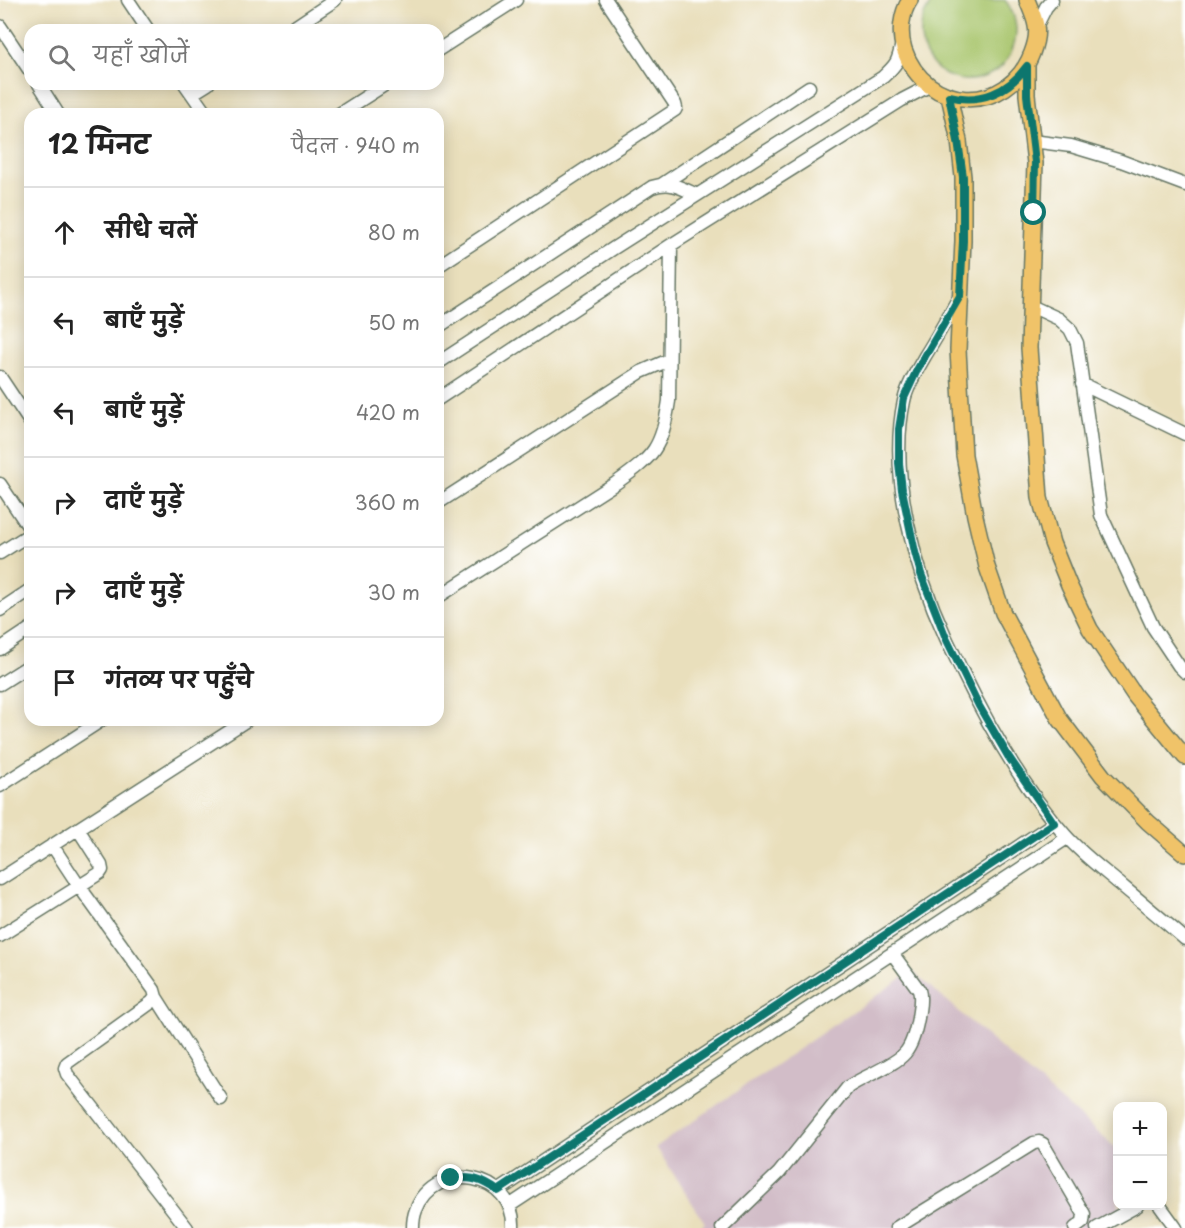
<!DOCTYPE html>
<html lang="hi">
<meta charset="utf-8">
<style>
:root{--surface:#fff;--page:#f6f6f6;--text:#222;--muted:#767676;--line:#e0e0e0}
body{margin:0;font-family:"Playpen Sans","Playpen Sans Deva",sans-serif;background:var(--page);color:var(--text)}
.controls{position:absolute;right:18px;bottom:18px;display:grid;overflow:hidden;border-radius:12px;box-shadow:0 3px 15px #0003}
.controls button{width:54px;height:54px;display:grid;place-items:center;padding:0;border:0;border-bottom:2px solid var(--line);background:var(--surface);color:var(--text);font:30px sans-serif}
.stop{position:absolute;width:18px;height:18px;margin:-14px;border:4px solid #0f766e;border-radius:50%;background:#fff}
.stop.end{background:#0f766e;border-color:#fff;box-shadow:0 2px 6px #0008}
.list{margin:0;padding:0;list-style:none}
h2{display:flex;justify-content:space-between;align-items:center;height:78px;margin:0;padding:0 24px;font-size:26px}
h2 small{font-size:20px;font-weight:400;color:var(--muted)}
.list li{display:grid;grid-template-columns:39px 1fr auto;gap:18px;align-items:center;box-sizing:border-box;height:90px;padding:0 24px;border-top:2px solid var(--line)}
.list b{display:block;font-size:22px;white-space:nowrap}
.list em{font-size:20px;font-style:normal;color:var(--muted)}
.icon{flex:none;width:33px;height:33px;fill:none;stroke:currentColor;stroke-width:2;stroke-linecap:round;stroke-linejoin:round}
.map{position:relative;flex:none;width:1185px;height:1228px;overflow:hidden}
.search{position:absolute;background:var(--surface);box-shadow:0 3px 15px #0003;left:24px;top:24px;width:420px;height:66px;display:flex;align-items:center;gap:15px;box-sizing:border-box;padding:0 21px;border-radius:18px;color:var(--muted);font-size:22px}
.panel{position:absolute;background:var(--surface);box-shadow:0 3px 15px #0003;left:24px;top:108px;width:420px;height:618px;border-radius:18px}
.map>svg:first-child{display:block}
.industrial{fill:#d2bdc8}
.green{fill:#a8c56c;stroke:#648150;stroke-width:1.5}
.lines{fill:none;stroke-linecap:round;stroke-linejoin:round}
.minor-casing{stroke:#667664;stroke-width:15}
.major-casing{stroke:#667664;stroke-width:18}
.minor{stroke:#fff;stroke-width:12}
.major{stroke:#f0c369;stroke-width:15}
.route{stroke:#0f766e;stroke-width:8}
</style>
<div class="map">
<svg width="1185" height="1228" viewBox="0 0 1185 1228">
<rect width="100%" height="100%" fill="#fff"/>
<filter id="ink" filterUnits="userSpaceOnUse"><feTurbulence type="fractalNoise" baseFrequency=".0167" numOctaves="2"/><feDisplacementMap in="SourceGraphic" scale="12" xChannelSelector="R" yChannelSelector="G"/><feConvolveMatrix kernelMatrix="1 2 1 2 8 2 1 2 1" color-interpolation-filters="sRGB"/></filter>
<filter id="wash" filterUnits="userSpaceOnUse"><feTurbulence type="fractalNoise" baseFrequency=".008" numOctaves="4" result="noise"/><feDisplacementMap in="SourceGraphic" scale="24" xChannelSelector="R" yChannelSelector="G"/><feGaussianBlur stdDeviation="1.35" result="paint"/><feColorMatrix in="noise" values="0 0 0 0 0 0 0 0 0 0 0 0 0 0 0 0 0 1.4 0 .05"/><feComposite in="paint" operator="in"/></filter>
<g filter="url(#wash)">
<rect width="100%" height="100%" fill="#e9dfbc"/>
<path class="industrial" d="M 912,971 L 1117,1149 L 1118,1206 L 1145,1206 L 1110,1228 L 698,1228 L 705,1223 L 656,1147 Z"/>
<path class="green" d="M 934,0 L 1005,0 C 1016,14 1019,31 1013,47 C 1007,63 1001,69 986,76 C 939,96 899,38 934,0 Z"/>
</g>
<g filter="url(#ink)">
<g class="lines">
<g class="minor-casing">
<path id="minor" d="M 128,0 L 148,30
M 0,26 L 30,71
M 1036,27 L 1046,7 L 1052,0
M 290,30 L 335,0
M 438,50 L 516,0
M 39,84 L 58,114
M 185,84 L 206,114
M 192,94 L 208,84
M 339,114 L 386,84
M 1032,141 L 1071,146 L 1121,161 L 1185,185
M 661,185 L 809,87
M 438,266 L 675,110 L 676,108 L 675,104 L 606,0
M 959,297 C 948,317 937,337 925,356 C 917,370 907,386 904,401 C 888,475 915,571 946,638 C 951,649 957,660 962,671 C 989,727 1024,789 1065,835 C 1080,852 1098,866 1115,880 C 1139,900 1162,919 1185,939
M 1031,306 L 1059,319 L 1070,329 L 1077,343 L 1101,515 L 1153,627 L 1179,666 L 1185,672
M 438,327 L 652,187 C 671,181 680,187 697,195
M 438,363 L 614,248 L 883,77 C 897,64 898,62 902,43
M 0,377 L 30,422
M 1082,384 L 1185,434
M 438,399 L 671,245 L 902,100 L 929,86
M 0,484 L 30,529
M 438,503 L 641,372 L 669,360
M 0,553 L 30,534
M 438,597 L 616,483 C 654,456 662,448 669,401 L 671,245
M 0,610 L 30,590
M 0,649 L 30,629
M 0,684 L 30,665
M 0,786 L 102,720
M 52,845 L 79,886 L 154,990 L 156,997 L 152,1002 L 67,1063 L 65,1068 L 67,1074 L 187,1228
M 0,879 L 247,720
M 0,936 L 100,873 L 102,870 L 101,865 L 78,829
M 156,997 L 221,1099
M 498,1191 L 1054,823
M 509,1206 L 1067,838
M 1160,1206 L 1176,1228
M 413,1228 C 413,1222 414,1215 416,1210 C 436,1158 516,1173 513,1228
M 722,1228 L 779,1173 L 848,1087 C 864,1076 894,1066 905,1053 C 912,1045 916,1029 918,1018 C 919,1009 922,999 919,990 L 892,953
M 896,1228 L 1034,1143 L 1039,1142 L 1043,1144 L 1084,1214 L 1083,1222 L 1075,1228
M 1097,1228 L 1137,1206"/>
</g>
<g class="major-casing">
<path id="major" d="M 910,0 C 901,13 899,34 904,49 C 925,113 1008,116 1032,53 C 1035,45 1038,35 1036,26 C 1035,18 1030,8 1027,0
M 1027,66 L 1027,95 L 1035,163 L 1029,348 L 1040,498 L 1052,543 L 1069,585 L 1090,629 L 1135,696 L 1185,757
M 949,96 L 959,141 L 963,177 L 963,241 L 958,350 L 964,455 L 975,516 L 987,567 L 1003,613 L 1059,718 L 1103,776 L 1148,822 L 1185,854"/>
</g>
<use href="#minor" class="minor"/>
<use href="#major" class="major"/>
</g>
</g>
<g class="lines" filter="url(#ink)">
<path class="route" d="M 451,1178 C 472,1177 481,1179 498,1191 L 1054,823 L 1008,756 L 979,706 L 946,638 L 921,574 L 915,552 L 902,490 L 899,463 L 899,429 L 904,398 L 917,370 L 960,296 L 963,241 L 963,177 L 958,141 L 949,96 C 981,104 1008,92 1027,66 L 1027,95 L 1035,162 L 1034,213"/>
</g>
</svg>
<div class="controls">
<button>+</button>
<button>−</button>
</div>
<div class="stop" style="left:1034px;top:213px"></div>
<div class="stop end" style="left:451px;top:1178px"></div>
<div class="search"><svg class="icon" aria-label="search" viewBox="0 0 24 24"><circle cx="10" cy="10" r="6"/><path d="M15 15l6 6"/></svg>यहाँ खोजें</div>
<section class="panel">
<h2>12 मिनट<small>पैदल · 940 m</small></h2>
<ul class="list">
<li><svg class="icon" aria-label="ahead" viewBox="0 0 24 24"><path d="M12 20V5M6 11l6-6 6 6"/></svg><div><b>सीधे चलें</b></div><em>80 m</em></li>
<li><svg class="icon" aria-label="left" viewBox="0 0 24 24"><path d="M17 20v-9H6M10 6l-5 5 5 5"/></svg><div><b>बाएँ मुड़ें</b></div><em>50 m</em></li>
<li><svg class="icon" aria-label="left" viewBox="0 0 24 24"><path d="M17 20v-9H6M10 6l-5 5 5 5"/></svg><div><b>बाएँ मुड़ें</b></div><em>420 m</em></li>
<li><svg class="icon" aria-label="right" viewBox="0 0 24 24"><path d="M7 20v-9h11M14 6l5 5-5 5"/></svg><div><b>दाएँ मुड़ें</b></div><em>360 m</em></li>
<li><svg class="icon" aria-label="right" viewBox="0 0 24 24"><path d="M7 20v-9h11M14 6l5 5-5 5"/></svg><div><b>दाएँ मुड़ें</b></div><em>30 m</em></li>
<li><svg class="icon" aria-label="arrive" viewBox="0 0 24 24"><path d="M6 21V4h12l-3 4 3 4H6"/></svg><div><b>गंतव्य पर पहुँचे</b></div></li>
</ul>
</section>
</div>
